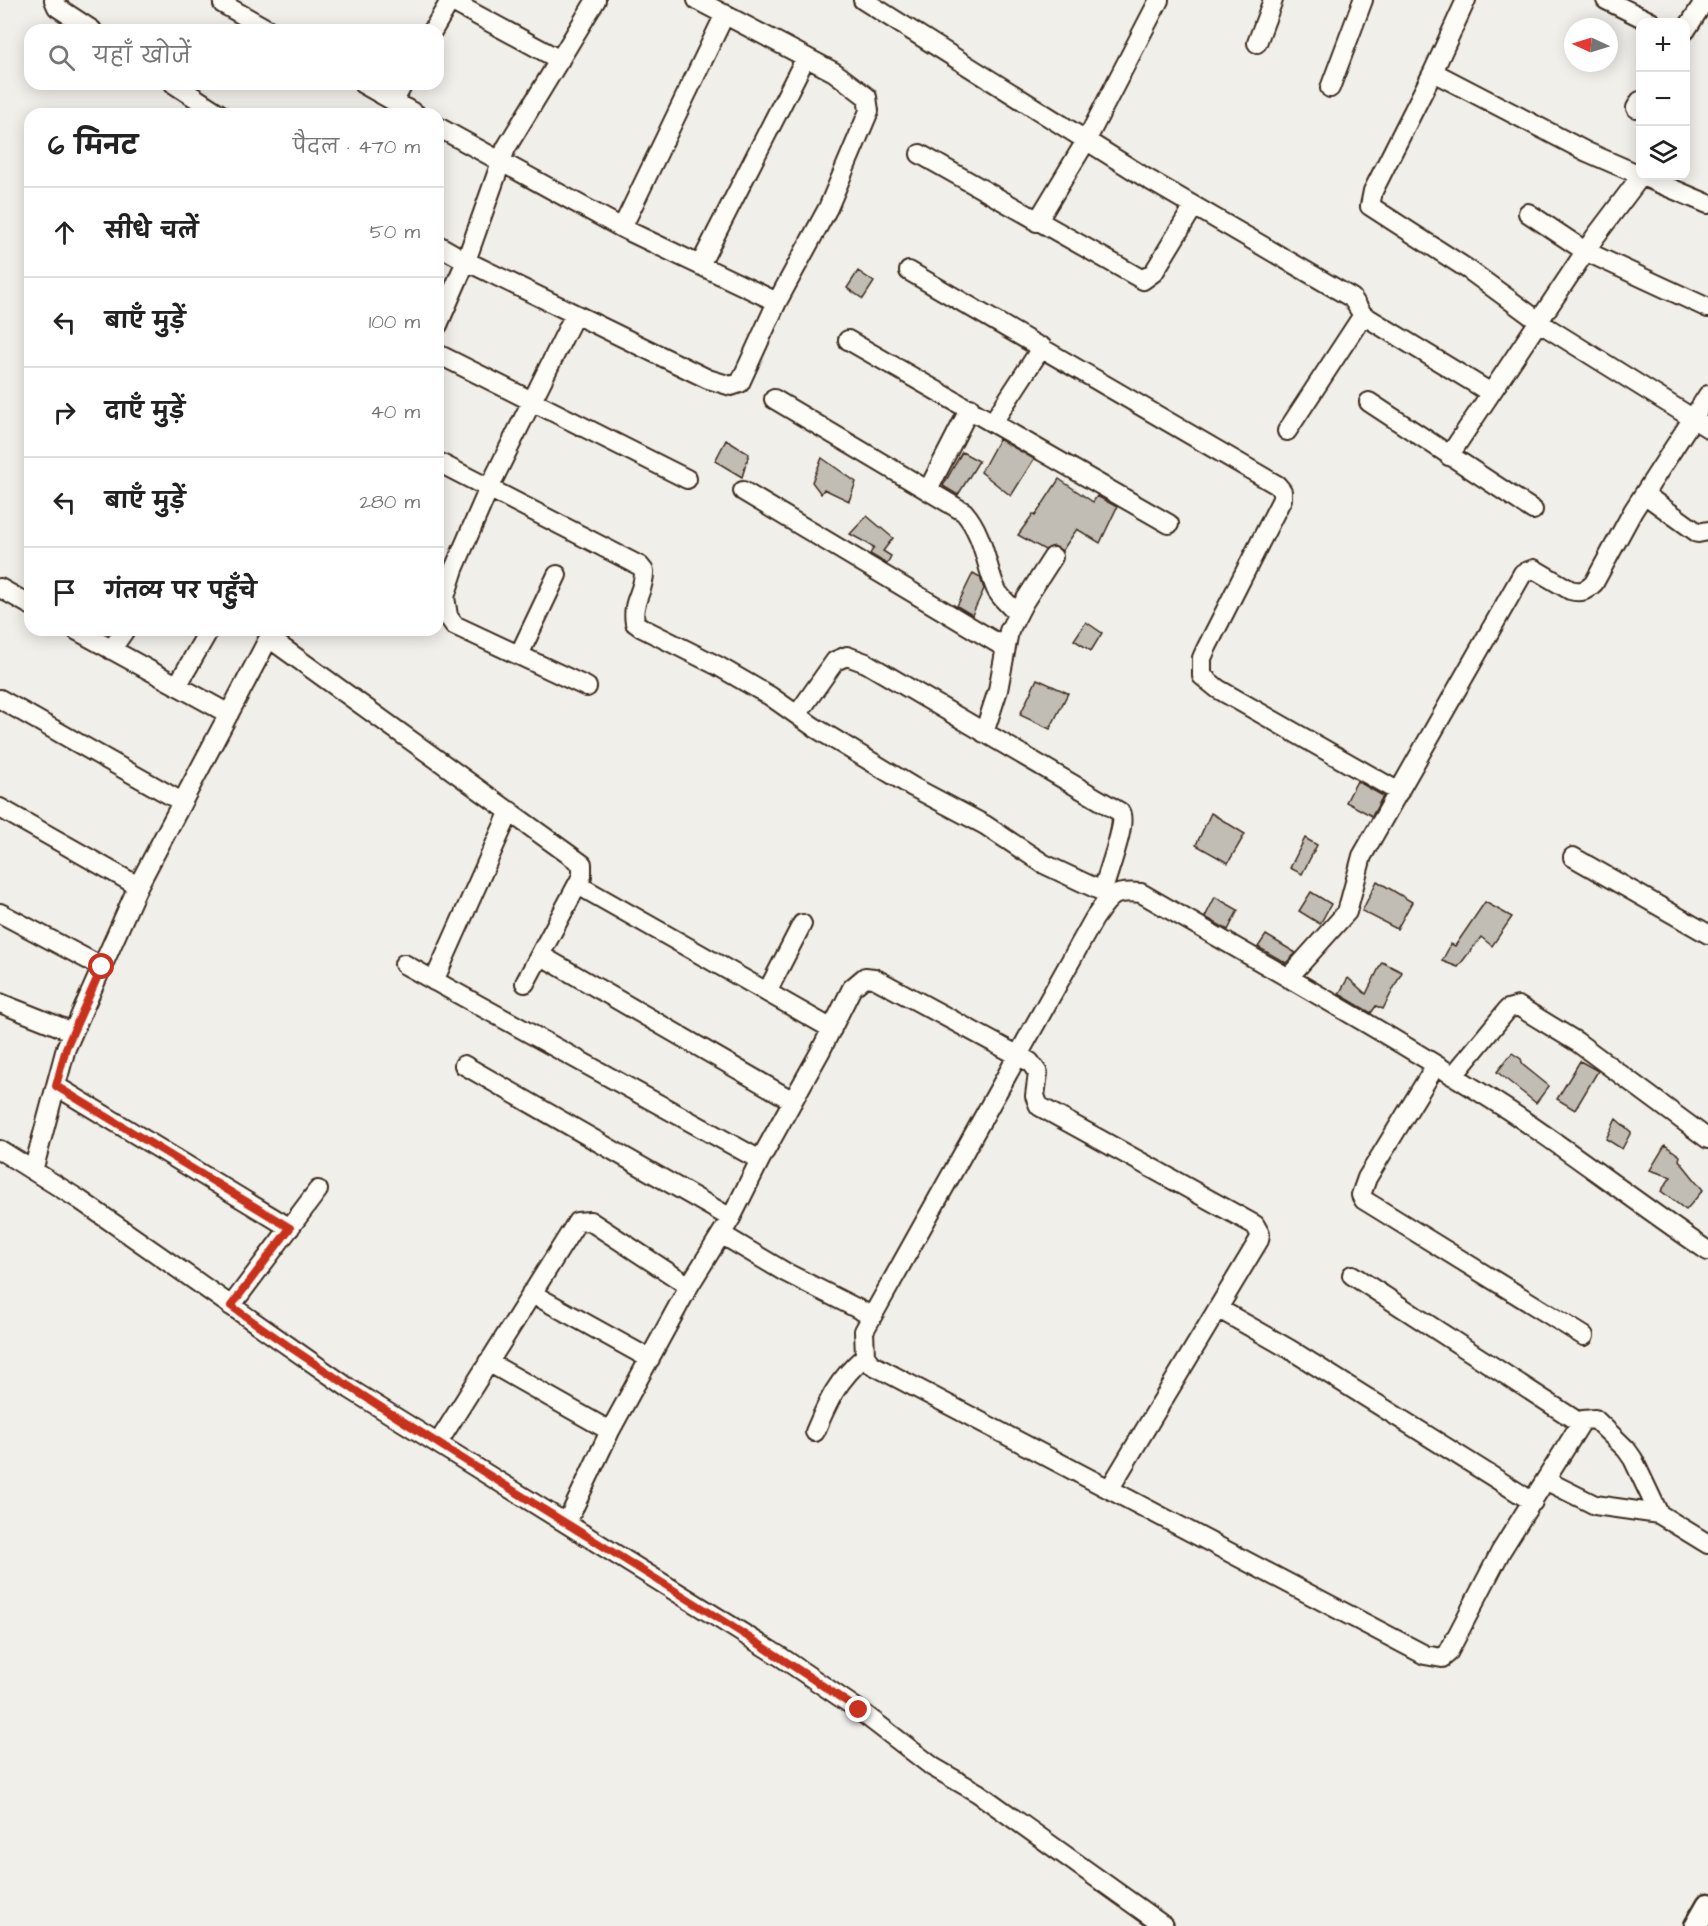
<!DOCTYPE html>
<html lang="hi">
<meta charset="utf-8">
<style>
:root{--surface:#fff;--page:#f2f2f2;--text:#222;--muted:#767676;--line:#e0e0e0}
body{margin:0;font-family:"Architects Daughter","Playpen Sans Deva",sans-serif;background:var(--page);color:var(--text)}
.controls{position:absolute;right:18px;top:18px;display:grid;overflow:hidden;border-radius:12px;box-shadow:0 3px 15px #0003}
.controls button{width:54px;height:54px;display:grid;place-items:center;padding:0;border:0;border-bottom:2px solid var(--line);background:var(--surface);color:var(--text);font:30px sans-serif}
.compass{position:absolute;left:1564px;top:18px;width:54px;height:54px;border-radius:50%;background:var(--surface);box-shadow:0 3px 15px #0003;rotate:274deg}
.stop{position:absolute;width:18px;height:18px;margin:-14px;border:4px solid #c8321e;border-radius:50%;background:#fff}
.stop.end{background:#c8321e;border-color:#fff;box-shadow:0 2px 6px #0008}
.list{margin:0;padding:0;list-style:none}
h2{display:flex;justify-content:space-between;align-items:center;height:78px;margin:0;padding:0 24px;font-size:26px}
h2 small{font-size:20px;font-weight:400;color:var(--muted)}
.list li{display:grid;grid-template-columns:39px 1fr auto;gap:18px;align-items:center;box-sizing:border-box;height:90px;padding:0 24px;border-top:2px solid var(--line)}
.list b{display:block;font-size:22px;white-space:nowrap}
.list em{font-size:20px;font-style:normal;color:var(--muted)}
.icon{flex:none;width:33px;height:33px;fill:none;stroke:currentColor;stroke-width:2;stroke-linecap:round;stroke-linejoin:round}
.map{position:relative;flex:none;width:1708px;height:1926px;overflow:hidden}
.search{position:absolute;background:var(--surface);box-shadow:0 3px 15px #0003;left:24px;top:24px;width:420px;height:66px;display:flex;align-items:center;gap:15px;box-sizing:border-box;padding:0 21px;border-radius:18px;color:var(--muted);font-size:22px}
.panel{position:absolute;background:var(--surface);box-shadow:0 3px 15px #0003;left:24px;top:108px;width:420px;height:528px;border-radius:18px}
.map>svg:first-child{display:block}
.building{fill:#c1bcb4;stroke:#3b2a1e;stroke-width:1.5}
.lines{fill:none;stroke-linecap:round;stroke-linejoin:round}
.minor-casing{stroke:#3b2a1e;stroke-width:22}
.tertiary-casing{stroke:#3b2a1e;stroke-width:27}
.minor{stroke:#fdfcf7;stroke-width:18}
.tertiary{stroke:#fdfcf7;stroke-width:22}
.route{stroke:#c8321e;stroke-width:8}
</style>
<div class="map">
<svg width="1708" height="1926" viewBox="0 0 1708 1926">
<rect width="100%" height="100%" fill="#f1efea"/>
<filter id="ink" filterUnits="userSpaceOnUse"><feTurbulence type="fractalNoise" baseFrequency=".0167" numOctaves="2"/><feDisplacementMap in="SourceGraphic" scale="12" xChannelSelector="R" yChannelSelector="G"/><feConvolveMatrix kernelMatrix="1 2 1 2 8 2 1 2 1" color-interpolation-filters="sRGB"/></filter>
<g filter="url(#ink)">
<path class="building" d="M 858,271 L 874,282 L 863,299 L 847,288 Z
M 999,439 L 1034,459 L 1011,496 L 981,472 Z
M 726,440 L 749,454 L 742,477 L 715,461 Z
M 962,452 L 979,461 L 958,495 L 943,486 Z
M 822,458 L 856,482 L 849,501 L 824,489 L 821,494 L 812,482 Z
M 1059,479 L 1093,502 L 1097,496 L 1117,507 L 1100,543 L 1077,529 L 1062,551 L 1054,546 L 1045,550 L 1018,535 L 1033,514 L 1035,516 Z
M 867,516 L 893,538 L 883,551 L 891,556 L 887,564 L 870,554 L 874,547 L 850,534 Z
M 973,573 L 980,577 L 984,589 L 972,615 L 957,606 Z
M 1086,622 L 1102,633 L 1091,651 L 1074,640 Z
M 1037,679 L 1068,693 L 1050,729 L 1020,715 Z
M 1357,781 L 1383,796 L 1372,816 L 1346,802 Z
M 1211,813 L 1245,834 L 1228,863 L 1196,845 Z
M 1305,838 L 1317,845 L 1302,874 L 1290,868 Z
M 1377,881 L 1412,902 L 1397,929 L 1362,911 Z
M 1311,892 L 1331,904 L 1320,924 L 1299,911 Z
M 1215,897 L 1238,910 L 1228,930 L 1205,917 Z
M 1485,902 L 1512,917 L 1492,946 L 1481,937 L 1458,967 L 1442,961 L 1451,944 L 1455,946 Z
M 1266,935 L 1296,953 L 1286,963 L 1258,947 Z
M 1382,962 L 1402,972 L 1383,1009 L 1376,1006 L 1371,1013 L 1339,994 L 1348,978 L 1366,994 Z
M 1512,1053 L 1521,1059 L 1523,1065 L 1549,1086 L 1536,1103 L 1497,1072 Z
M 1580,1061 L 1598,1071 L 1575,1110 L 1557,1099 Z
M 1616,1119 L 1631,1132 L 1622,1149 L 1606,1139 Z
M 1665,1145 L 1680,1156 L 1679,1160 L 1703,1190 L 1686,1210 L 1661,1191 L 1671,1177 L 1650,1170 Z"/>
<g class="lines">
<g class="minor-casing">
<path id="minor" d="M 54,0 L 57,7 L 92,30
M 449,0 L 560,60
M 863,0 L 1146,178 L 1352,298 L 1363,315
M 1466,0 L 1433,72 L 1373,191 L 1370,206 L 1469,270 L 1548,328 L 1708,428
M 1606,0 L 1651,22
M 223,4 L 269,30
M 433,30 L 450,1
M 1686,30 L 1705,0
M 1257,43 L 1273,0
M 1433,72 L 1587,152 L 1640,175
M 174,84 L 220,114
M 363,84 L 416,114
M 1330,88 L 1363,0
M 394,101 L 403,84
M 1636,108 L 1640,101
M 438,127 L 622,228 L 777,302
M 920,154 L 1143,280 L 1154,272 L 1194,206
M 1642,176 L 1708,204
M 1528,213 L 1585,251 L 1708,308
M 1037,222 L 1086,141 L 1159,0
M 622,228 L 725,14
M 438,245 L 466,261 L 708,379 L 731,386 L 740,383 L 777,302 L 828,208 L 869,111 L 867,97 L 834,72 L 697,0
M 700,265 L 806,57
M 909,271 L 1277,485 L 1282,491 L 1282,499 L 1206,649 L 1202,658 L 1202,676 L 1218,689 L 1399,792
M 575,314 L 489,488 L 454,569 L 445,597 L 448,616 L 454,625 L 587,687
M 438,325 L 466,261 L 506,148 L 596,0
M 848,340 L 1169,524
M 438,354 L 687,479
M 774,399 L 964,512 C 984,535 985,563 996,589 C 1000,598 1011,606 1017,614
M 1369,402 L 1533,510
M 993,422 L 1042,347
M 1287,431 L 1363,315 L 1491,393
M 1449,456 L 1595,237 L 1641,176
M 438,462 L 640,566 L 644,571 C 645,591 631,600 635,623 L 642,628 L 718,666 L 770,696 L 814,727 L 913,787 L 985,825 L 1044,864 L 1110,895
M 928,490 L 970,408
M 743,491 L 1004,647
M 1644,494 L 1698,533 L 1708,531
M 0,588 L 30,605
M 76,630 L 229,714
M 269,638 L 582,864 L 582,876 L 525,983
M 111,650 L 125,630
M 519,655 L 557,575
M 177,686 L 209,630
M 0,699 L 182,802
M 797,715 L 835,661 L 847,656 L 866,663 L 1120,812 C 1128,822 1106,876 1103,891
M 984,733 L 998,690 L 1009,631 L 1024,602 L 1053,557
M 0,808 L 138,886
M 1573,857 L 1708,934
M 578,885 L 832,1029
M 0,913 L 102,967
M 540,955 L 793,1101
M 404,964 L 760,1160
M 1288,978 L 1347,912 L 1362,856 L 1523,573 L 1534,569 L 1570,590 C 1581,593 1586,591 1594,583 L 1633,511 L 1708,395
M 434,981 L 510,811
M 767,992 L 802,924
M 0,1003 L 73,1032
M 464,1065 L 731,1218
M 1436,1065 L 1367,1178 L 1361,1195 L 1364,1200 L 1584,1336
M 1453,1076 L 1508,1009 L 1518,1006 L 1577,1042 L 1708,1139
M 56,1086 L 290,1228
M 0,1150 L 80,1200 L 350,1389 L 781,1657 L 859,1710 L 933,1767 L 978,1793 L 1164,1926
M 33,1171 L 66,1048 L 138,886 L 273,630
M 721,1234 L 785,1272 L 872,1316
M 1352,1275 L 1580,1423
M 531,1293 L 650,1359
M 231,1306 L 318,1190
M 1219,1309 L 1291,1350 L 1533,1502
M 488,1362 L 610,1431
M 815,1432 C 829,1399 837,1381 865,1356
M 438,1443 L 577,1222 L 590,1221 L 689,1286
M 1547,1481 L 1595,1505 L 1659,1514 L 1708,1544
M 1659,1514 L 1633,1459 L 1626,1449 L 1595,1419 L 1583,1420 L 1501,1551 L 1448,1653 L 1442,1658 L 1425,1655 L 871,1364 L 865,1356 L 864,1331 L 1094,919 C 1110,896 1112,890 1141,893 C 1264,964 1388,1033 1508,1110 C 1576,1155 1640,1205 1708,1251
M 567,1522 L 610,1431 L 689,1286 L 731,1218 L 760,1160 L 820,1052 L 852,988 L 865,977 L 874,978 L 1030,1062 L 1038,1073 L 1035,1096 L 1039,1106 L 1255,1225 L 1260,1234 L 1259,1240 L 1110,1488"/>
</g>
<g class="tertiary-casing">
<path id="tertiary" d="M 1696,1926 L 1708,1905"/>
</g>
<use href="#minor" class="minor"/>
<use href="#tertiary" class="tertiary"/>
</g>
</g>
<g class="lines" filter="url(#ink)">
<path class="route" d="M 102,967 L 66,1048 L 56,1086 L 290,1228 L 231,1306 C 434,1450 653,1570 859,1710"/>
</g>
</svg>
<div class="controls">
<button>+</button>
<button>−</button>
<button><svg class="icon" aria-label="layers" viewBox="0 0 24 24"><path d="M12 4l9 5-9 5-9-5zM3 14l9 5 9-5"/></svg></button>
</div>
<svg class="compass" viewBox="-18 -18 36 36"><path d="M0-13l5 13h-10z" fill="#e53935"/><path d="M0 13l5-13h-10z" fill="#767676"/></svg>
<div class="stop" style="left:102px;top:967px"></div>
<div class="stop end" style="left:859px;top:1710px"></div>
<div class="search"><svg class="icon" aria-label="search" viewBox="0 0 24 24"><circle cx="10" cy="10" r="6"/><path d="M15 15l6 6"/></svg>यहाँ खोजें</div>
<section class="panel">
<h2>6 मिनट<small>पैदल · 470 m</small></h2>
<ul class="list">
<li><svg class="icon" aria-label="ahead" viewBox="0 0 24 24"><path d="M12 20V5M6 11l6-6 6 6"/></svg><div><b>सीधे चलें</b></div><em>50 m</em></li>
<li><svg class="icon" aria-label="left" viewBox="0 0 24 24"><path d="M17 20v-9H6M10 6l-5 5 5 5"/></svg><div><b>बाएँ मुड़ें</b></div><em>100 m</em></li>
<li><svg class="icon" aria-label="right" viewBox="0 0 24 24"><path d="M7 20v-9h11M14 6l5 5-5 5"/></svg><div><b>दाएँ मुड़ें</b></div><em>40 m</em></li>
<li><svg class="icon" aria-label="left" viewBox="0 0 24 24"><path d="M17 20v-9H6M10 6l-5 5 5 5"/></svg><div><b>बाएँ मुड़ें</b></div><em>280 m</em></li>
<li><svg class="icon" aria-label="arrive" viewBox="0 0 24 24"><path d="M6 21V4h12l-3 4 3 4H6"/></svg><div><b>गंतव्य पर पहुँचे</b></div></li>
</ul>
</section>
</div>
